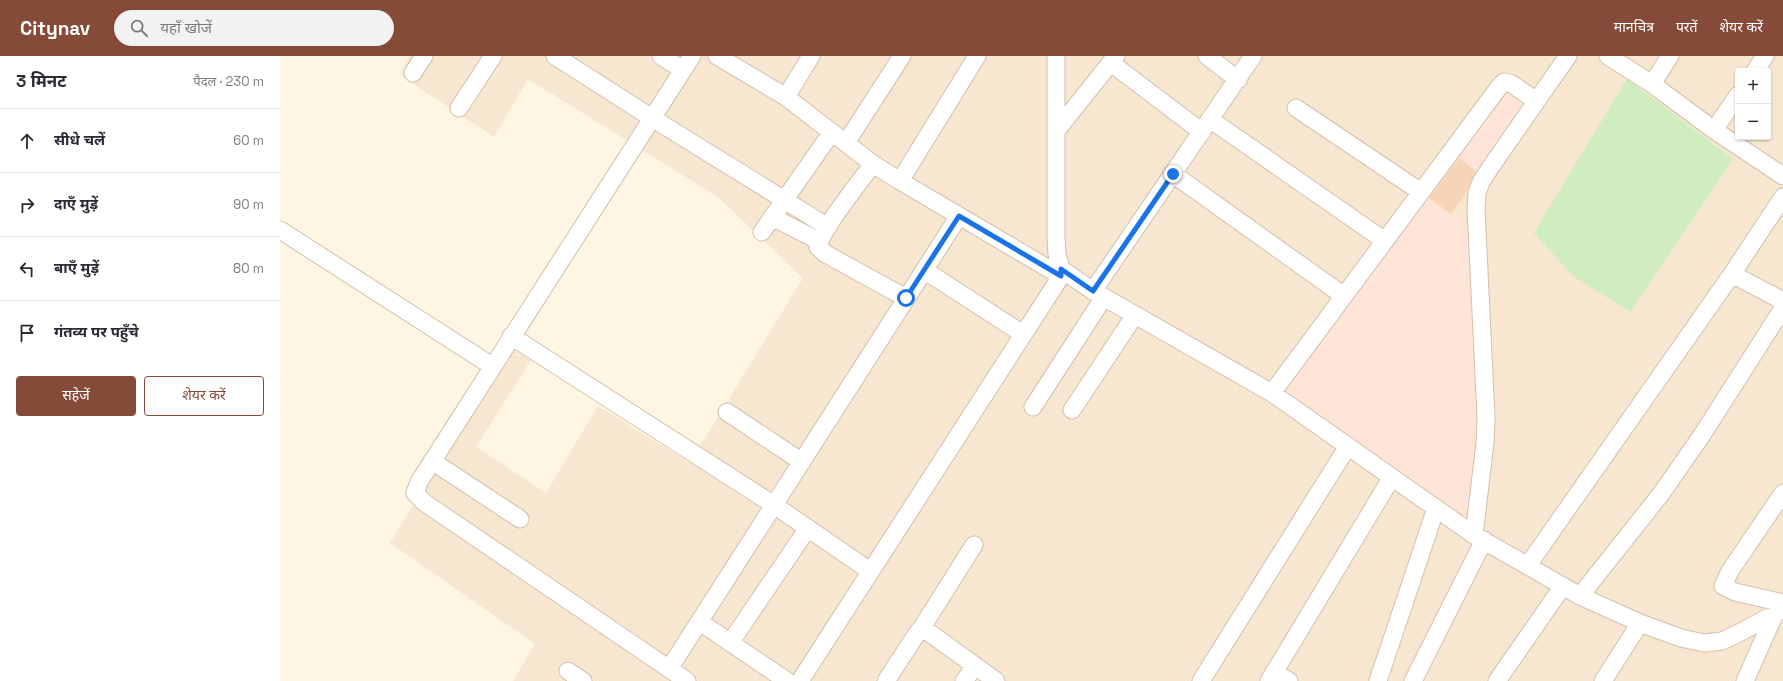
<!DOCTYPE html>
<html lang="hi">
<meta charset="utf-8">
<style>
:root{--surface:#fff;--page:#f2f2f3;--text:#2b2b33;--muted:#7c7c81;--line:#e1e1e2;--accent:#854a38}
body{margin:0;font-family:"Space Grotesk","Noto Sans Devanagari",sans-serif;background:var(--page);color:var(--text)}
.controls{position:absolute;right:12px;top:12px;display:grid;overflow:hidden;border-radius:4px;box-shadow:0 1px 3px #0004}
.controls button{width:36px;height:36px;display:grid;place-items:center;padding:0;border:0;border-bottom:1px solid var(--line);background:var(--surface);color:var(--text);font:20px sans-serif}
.stop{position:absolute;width:12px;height:12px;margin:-9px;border:3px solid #1a73e8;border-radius:50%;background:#fff}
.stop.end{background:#1a73e8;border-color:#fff;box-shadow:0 1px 4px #0008}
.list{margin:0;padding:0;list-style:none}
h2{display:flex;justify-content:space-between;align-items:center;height:52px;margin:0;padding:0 16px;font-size:17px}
h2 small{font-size:13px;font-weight:400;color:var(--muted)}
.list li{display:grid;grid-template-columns:26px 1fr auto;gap:12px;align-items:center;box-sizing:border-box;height:64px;padding:0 16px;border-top:1px solid var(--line)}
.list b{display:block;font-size:15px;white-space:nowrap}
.list em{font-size:13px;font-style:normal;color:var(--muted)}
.actions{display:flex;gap:8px;padding:12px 16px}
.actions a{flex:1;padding:9px 0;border:1px solid var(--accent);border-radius:4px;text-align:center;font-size:14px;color:var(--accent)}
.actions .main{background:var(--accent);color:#fff}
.icon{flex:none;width:22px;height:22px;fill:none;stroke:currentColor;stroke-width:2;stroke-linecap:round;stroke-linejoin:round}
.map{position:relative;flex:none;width:1503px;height:625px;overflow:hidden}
header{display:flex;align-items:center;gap:24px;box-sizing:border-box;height:56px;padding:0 20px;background:var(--accent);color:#fff}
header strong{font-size:19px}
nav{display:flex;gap:22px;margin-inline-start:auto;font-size:14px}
.search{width:280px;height:36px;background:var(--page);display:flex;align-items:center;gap:10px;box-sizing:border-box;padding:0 14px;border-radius:22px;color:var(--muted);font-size:15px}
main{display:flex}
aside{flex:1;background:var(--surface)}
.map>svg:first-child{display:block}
.residential{fill:#f7e7d1;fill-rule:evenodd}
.commercial{fill:#ffe5d7}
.green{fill:#d0edc0}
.building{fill:#f6d4b8}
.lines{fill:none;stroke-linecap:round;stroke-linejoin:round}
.minor-casing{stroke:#d3bfab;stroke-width:19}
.minor{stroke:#fff;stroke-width:17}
.route{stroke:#1a73e8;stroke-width:5}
</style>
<header>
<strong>Citynav</strong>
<div class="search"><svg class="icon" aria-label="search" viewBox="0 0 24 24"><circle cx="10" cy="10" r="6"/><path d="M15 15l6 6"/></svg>यहाँ खोजें</div>
<nav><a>मानचित्र</a><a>परतें</a><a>शेयर करें</a></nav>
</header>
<main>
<aside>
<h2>3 मिनट<small>पैदल · 230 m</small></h2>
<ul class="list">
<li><svg class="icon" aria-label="ahead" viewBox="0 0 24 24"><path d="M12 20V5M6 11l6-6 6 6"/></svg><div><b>सीधे चलें</b></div><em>60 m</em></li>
<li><svg class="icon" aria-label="right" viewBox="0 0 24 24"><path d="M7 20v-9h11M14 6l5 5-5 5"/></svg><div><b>दाएँ मुड़ें</b></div><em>90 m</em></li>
<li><svg class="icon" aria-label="left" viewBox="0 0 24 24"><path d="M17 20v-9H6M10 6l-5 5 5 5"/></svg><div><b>बाएँ मुड़ें</b></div><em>80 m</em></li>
<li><svg class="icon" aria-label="arrive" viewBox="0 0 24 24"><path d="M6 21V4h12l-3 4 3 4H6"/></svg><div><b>गंतव्य पर पहुँचे</b></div></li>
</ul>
<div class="actions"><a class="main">सहेजें</a><a>शेयर करें</a></div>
</aside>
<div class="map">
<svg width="1503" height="625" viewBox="0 0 1503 625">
<rect width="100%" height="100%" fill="#fef5e3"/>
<path class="residential" d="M 129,0 L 1503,0 L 1503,625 L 233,625 L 255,588 L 110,487 L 230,290 L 251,304 L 196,391 L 266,437 L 318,350 L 410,407 L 523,222 L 438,141 L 248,23 L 214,81 L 120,19 ZM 1458,15 L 1488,15 L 1488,81 L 1458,81 Z"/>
<path class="commercial" d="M 1227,37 L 1247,53 L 1171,158 L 1192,170 L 1198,324 L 1194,469 L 1000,335 Z"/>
<path class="green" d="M 1347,23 L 1453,103 L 1350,256 L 1293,220 L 1254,177 Z"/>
<path class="building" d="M 1179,102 L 1196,115 L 1187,135 L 1171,158 L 1149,142 Z"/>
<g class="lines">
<g class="minor-casing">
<path id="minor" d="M 275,0 L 372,62 L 548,171
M 381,0 L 403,14
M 437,0 L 506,41 L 593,108 L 620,125 L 781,220
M 927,0 L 958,24
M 1328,0 L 1372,28 L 1434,74 L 1503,120
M 831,7 L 922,76
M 1475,15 L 1485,0
M 133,17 L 144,0
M 1372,28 L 1390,0
M 506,41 L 531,0
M 179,52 L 213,0
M 1016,52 L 1141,136
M 931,64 L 1105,185
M 1434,74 L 1458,39
M 776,75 L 836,0
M 566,87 L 622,0
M 593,108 C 581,124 541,174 538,191 L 546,198 L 626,242
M 893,118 L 1064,240
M 620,125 L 697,0
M 492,161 L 539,185
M 0,174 L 212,310
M 482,176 L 552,76
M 781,213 L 813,235 L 992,337 L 1194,479 L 1300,540 L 1360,567 L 1401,582 L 1424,587 L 1442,585 L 1461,576 L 1503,553
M 644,214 L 743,278
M 1452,218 L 1503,245
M 813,235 L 973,0
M 231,280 L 494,449 L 590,515
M 992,337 L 1219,31 L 1224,26 L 1230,27 L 1235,30 L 1256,45
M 753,351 L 824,241
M 792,354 L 855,259
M 447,356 L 522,406
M 152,405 L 240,463
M 1503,437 L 1450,515 L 1443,530 L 1455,536 L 1503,547
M 1194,479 L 1205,387 L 1206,361 L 1196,152 L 1197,137 L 1201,126 L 1210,112 L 1288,0
M 1248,509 L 1452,218 L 1503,141
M 1300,540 L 1381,438 L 1422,379 L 1503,252
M 420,566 L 507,625
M 641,573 L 694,489
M 450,587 L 528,472
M 389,613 L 679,160
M 288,615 L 303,625
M 994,616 L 1009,625
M 407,625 L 145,447 L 135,437 L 139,426 L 412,0
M 520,625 L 781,220 L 781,213 L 777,198 L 776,182 L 776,0
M 606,625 L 638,576 L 641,573 L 647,575 L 716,625
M 684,625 L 695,610
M 921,625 L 1068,390
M 989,625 L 1112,421
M 1098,625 L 1156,452
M 1133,625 L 1204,484
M 1217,625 L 1283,530
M 1323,625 L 1360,567
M 1465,625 L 1496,555"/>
</g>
<use href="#minor" class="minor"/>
</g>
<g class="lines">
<path class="route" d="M 626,242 L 679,160 L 781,220 L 781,213 L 813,235 L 893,118"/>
</g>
</svg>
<div class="controls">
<button>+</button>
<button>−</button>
</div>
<div class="stop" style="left:626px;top:242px"></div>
<div class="stop end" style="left:893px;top:118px"></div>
</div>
</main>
